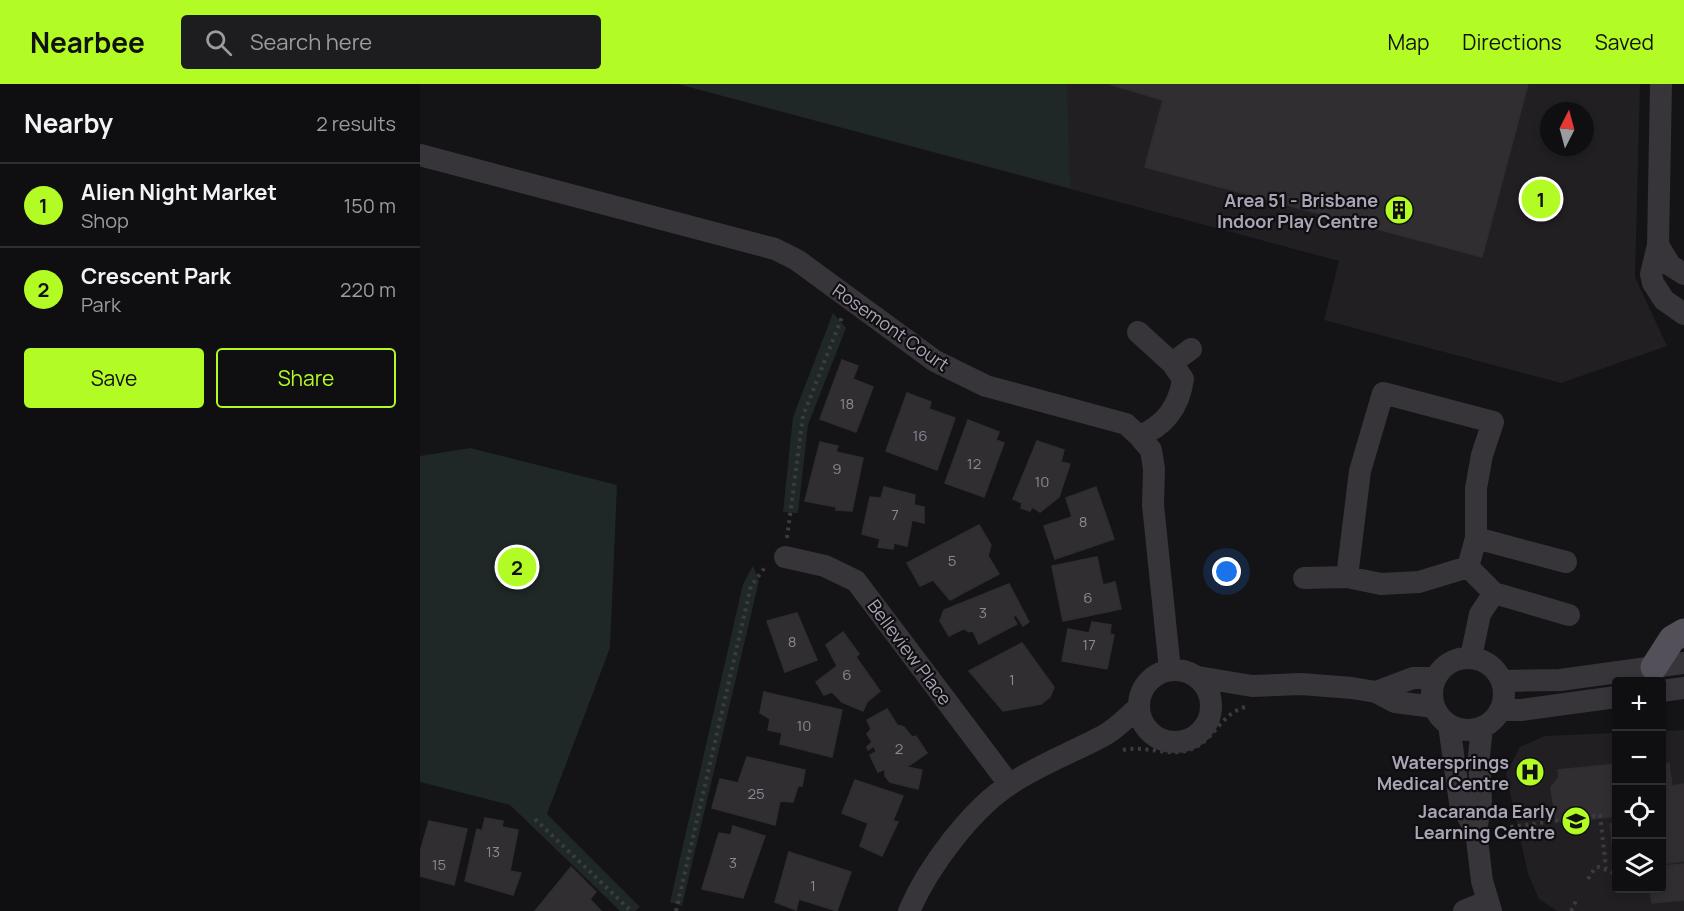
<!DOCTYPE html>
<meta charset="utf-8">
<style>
:root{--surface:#0f0e10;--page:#1d1c1e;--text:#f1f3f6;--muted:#9b9c9f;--line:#2f2e30;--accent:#b3fb25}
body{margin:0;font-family:Manrope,sans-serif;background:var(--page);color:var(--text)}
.controls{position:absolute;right:18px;bottom:18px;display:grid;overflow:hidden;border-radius:6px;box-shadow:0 3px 9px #0003}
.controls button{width:54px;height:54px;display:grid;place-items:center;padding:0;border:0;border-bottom:2px solid var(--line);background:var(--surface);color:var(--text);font:30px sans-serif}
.compass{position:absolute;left:1120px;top:18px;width:54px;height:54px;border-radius:50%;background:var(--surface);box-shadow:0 3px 9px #0003;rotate:6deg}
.you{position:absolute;left:807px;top:488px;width:21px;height:21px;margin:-15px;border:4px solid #fff;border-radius:50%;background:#1a73e8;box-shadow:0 0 0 9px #1a73e833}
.badge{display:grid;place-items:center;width:39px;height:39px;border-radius:50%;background:var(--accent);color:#111;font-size:20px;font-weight:700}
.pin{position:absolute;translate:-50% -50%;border:3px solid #fff;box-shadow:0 2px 6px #0006}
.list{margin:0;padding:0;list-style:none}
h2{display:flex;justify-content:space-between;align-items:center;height:78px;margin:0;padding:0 24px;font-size:26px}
h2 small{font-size:20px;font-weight:400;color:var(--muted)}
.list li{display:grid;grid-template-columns:39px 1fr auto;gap:18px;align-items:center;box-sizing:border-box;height:84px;padding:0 24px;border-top:2px solid var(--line)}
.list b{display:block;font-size:22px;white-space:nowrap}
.list p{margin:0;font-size:20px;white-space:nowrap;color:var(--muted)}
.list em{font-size:20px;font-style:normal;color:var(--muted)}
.actions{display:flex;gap:12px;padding:18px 24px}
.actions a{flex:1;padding:14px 0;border:2px solid var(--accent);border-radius:6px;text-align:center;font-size:21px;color:var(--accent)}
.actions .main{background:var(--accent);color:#111}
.icon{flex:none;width:33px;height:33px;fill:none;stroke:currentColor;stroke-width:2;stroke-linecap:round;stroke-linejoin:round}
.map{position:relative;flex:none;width:1264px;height:827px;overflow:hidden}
header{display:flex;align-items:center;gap:36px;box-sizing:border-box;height:84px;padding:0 30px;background:var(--accent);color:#111}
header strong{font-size:28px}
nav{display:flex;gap:33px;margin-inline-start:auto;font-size:21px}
.search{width:420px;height:54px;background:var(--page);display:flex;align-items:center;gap:15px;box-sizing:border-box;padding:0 21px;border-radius:6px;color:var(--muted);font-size:22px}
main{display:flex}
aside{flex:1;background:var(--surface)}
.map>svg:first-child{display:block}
.built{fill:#211f22;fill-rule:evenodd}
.green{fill:#1f2826}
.building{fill:#302e31;stroke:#302d31;stroke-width:1.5}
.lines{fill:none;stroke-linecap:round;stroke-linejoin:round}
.path{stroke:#3d3a41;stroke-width:4;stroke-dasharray:3 4.5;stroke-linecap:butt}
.minor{stroke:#37343a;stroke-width:22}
.major{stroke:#545059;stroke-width:27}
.labels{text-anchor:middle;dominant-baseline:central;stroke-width:4.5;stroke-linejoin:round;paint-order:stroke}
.number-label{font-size:15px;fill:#8c8695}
.poi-label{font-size:18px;font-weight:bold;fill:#aba4b6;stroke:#0f0e10;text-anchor:end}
.street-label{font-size:18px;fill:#aba4b6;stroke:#0f0e10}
</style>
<header>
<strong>Nearbee</strong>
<div class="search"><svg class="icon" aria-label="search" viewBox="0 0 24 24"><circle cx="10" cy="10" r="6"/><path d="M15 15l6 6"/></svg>Search here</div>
<nav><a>Map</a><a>Directions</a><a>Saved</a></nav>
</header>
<main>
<aside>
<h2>Nearby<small>2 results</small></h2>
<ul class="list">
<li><span class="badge">1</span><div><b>Alien Night Market</b><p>Shop</p></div><em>150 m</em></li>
<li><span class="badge">2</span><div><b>Crescent Park</b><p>Park</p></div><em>220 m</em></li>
</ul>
<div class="actions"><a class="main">Save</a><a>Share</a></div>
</aside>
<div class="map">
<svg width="1264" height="827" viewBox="0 0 1264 827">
<rect width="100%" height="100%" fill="#141315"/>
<path class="built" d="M 258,0 L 1220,0 L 1215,193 L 1247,262 L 1141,299 L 904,236 L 919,177 ZM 1129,27 L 1165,27 L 1165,63 L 1129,63 Z
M 1264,646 L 1264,827 L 1137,827 L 1119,815 L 1108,790 L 1086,690 L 1100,663 L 1125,652 L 1196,649 L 1196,804 L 1242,804 L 1242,647 Z"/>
<path class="green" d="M 258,0 L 647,0 L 650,104 Z
M 413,229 L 426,244 L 388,341 L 378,429 L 363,428 L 373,333 Z
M 50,364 L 197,401 L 190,564 L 127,730 L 220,823 L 215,827 L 200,827 L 90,721 L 0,698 L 0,372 Z
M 333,482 L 339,497 L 262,822 L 250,818 L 323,500 Z"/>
<path class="building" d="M 689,0 L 1108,0 L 1062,173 L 725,83 L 743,16 Z
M 422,276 L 438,282 L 433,295 L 453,303 L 436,348 L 400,335 Z
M 487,309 L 511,318 L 509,325 L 535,334 L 517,386 L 466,367 Z
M 548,336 L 579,348 L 576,356 L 584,359 L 564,413 L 525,399 Z
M 617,357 L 644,366 L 641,378 L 650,380 L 639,413 L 620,428 L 612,423 L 610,427 L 601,424 L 602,419 L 593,415 Z
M 400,358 L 418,362 L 416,368 L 443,374 L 432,427 L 416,426 L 416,423 L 385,417 Z
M 464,403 L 495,411 L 494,421 L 504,423 L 504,439 L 492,436 L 487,462 L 474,459 L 473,465 L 458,463 L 460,455 L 442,450 L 450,413 L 461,414 Z
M 676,403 L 694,455 L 635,475 L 624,442 L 652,433 L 646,414 Z
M 559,441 L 571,461 L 568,472 L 579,490 L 530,516 L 513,496 L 500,502 L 487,479 Z
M 677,473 L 683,501 L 695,498 L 701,525 L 643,537 L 632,482 Z
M 589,500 L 609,538 L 603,542 L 596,531 L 593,533 L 597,540 L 559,560 L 553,547 L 548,548 L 545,544 L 529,552 L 520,537 L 524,526 Z
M 377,529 L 397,576 L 365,588 L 347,537 Z
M 672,538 L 691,541 L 690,550 L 694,551 L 687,585 L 642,577 L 648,545 L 669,549 Z
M 423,548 L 439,570 L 436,573 L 460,607 L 447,618 L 443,627 L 422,618 L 412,608 L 404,611 L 396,598 L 417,582 L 406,561 Z
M 602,559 L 634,603 L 630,613 L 621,620 L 583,627 L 549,587 Z
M 344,608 L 422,626 L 412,673 L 360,660 L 362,649 L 348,646 L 350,635 L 340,629 Z
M 467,625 L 477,641 L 484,643 L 492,653 L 496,652 L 507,669 L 487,683 L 502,686 L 498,705 L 470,698 L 465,692 L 465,685 L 458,688 L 450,671 L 456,668 L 454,662 L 448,666 L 447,663 L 452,658 L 447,650 L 451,645 L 447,636 Z
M 327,673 L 385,686 L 382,702 L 378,702 L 373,718 L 360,717 L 355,741 L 292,724 L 300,695 L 318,699 Z
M 1249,679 L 1252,702 L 1264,700 L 1264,777 L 1242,780 L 1242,680 Z
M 1196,680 L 1196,732 L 1142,739 L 1135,733 L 1131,703 L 1139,693 L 1138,686 Z
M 435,696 L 483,712 L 473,737 L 478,738 L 462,772 L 440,762 L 448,739 L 422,729 Z
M 65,734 L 83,737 L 82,743 L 98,746 L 90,787 L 101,789 L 93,811 L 45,797 L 57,745 L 62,747 Z
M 9,737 L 47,745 L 34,801 L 0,792 L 0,768 Z
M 1196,739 L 1196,775 L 1194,775 L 1190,740 Z
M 313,742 L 345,752 L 323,814 L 282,805 L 299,749 L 311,751 Z
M 369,768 L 431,788 L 417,827 L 379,815 L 376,826 L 355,818 Z
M 1264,780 L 1264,816 L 1232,819 L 1230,807 L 1221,807 L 1221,804 L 1242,804 L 1242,782 Z
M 151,783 L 176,808 L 170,815 L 181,827 L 115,827 Z"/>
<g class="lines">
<path class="path" d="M 367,454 L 383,332 L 422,233
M 703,666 C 725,661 749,673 769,666 C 794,658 800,630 825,623
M 115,735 L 211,827
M 1083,744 L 1180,731 L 1186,784
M 1168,795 L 1175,784 L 1179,783 L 1196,790
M 1216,804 L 1219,808
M 256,827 L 331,502 L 346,482
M 1151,827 L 1156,817"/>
<path class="minor" d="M 1241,0 L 1238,161 L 1231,190 L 1233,199 L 1244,216 L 1264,230
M 0,71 L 355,165 L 377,176 L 515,277 L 566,302 L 706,340 L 719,352 L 731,366 L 734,385 L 733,421 L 750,586
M 1238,161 L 1250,181 L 1264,190
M 718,248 L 752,279 L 763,295 C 759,323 745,342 719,352
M 752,279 L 771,265
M 1056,454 L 1146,478
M 365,473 L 405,482 L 436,497 L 589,700
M 927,493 L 940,387 L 963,309 L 1073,338 L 1062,371 L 1056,404 L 1056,454 L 1048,483
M 884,494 L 927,493 L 961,500 L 999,498 L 1048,483 L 1074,509
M 1051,573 L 1060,530 L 1074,509 L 1149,531
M1012 610a36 36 0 1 1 72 0a36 36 0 1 1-72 0Z
M719 622a36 36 0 1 1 72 0a36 36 0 1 1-72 0Z
M 778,593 L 832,602 L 881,600 L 932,604 L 956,608 L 975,618 L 1014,623
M 1082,597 L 1140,596 L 1264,579
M 1242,607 L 1264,604
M 956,608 L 993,594 L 1015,594
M 1080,626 L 1101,626 L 1196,613
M 1029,641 L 1040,719 L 1056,747
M 1062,643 L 1059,672 L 1061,717 L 1056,747 L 1062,797 L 1071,827
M 489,827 C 508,783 552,724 592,699 C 621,680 653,668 683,652 C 696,645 707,633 719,623
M 1044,827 L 1066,818"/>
<path class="major" d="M 1234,583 L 1252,555 L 1264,548"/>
</g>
<defs>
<g id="building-disc" transform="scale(1.5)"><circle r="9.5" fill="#b3fb25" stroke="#0f0e10"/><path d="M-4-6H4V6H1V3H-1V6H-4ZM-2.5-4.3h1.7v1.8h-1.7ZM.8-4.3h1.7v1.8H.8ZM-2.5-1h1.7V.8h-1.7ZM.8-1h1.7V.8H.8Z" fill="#111"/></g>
<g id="hospital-disc" transform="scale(1.5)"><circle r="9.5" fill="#b3fb25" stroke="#0f0e10"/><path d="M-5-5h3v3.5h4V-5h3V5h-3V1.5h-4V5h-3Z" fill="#111"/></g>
<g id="school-disc" transform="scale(1.5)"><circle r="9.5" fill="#b3fb25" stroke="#0f0e10"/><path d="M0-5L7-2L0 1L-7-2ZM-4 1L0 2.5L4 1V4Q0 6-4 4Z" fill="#111"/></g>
</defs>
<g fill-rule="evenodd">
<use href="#building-disc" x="979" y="126"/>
<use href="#hospital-disc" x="1110" y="688"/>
<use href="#school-disc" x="1156" y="737"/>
</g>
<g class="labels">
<g class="number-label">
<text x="427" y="319">18</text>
<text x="500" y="351">16</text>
<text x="554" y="379">12</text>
<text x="417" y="384">9</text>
<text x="622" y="397">10</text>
<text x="475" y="430">7</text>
<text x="663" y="437">8</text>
<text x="532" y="476">5</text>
<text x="668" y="513">6</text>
<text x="563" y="528">3</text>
<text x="372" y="557">8</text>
<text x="669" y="560">17</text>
<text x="427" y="590">6</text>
<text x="592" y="595">1</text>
<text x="384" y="641">10</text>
<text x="479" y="664">2</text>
<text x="336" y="709">25</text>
<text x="73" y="767">13</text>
<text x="313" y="778">3</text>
<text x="19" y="780">15</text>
<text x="393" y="801">1</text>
</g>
<g class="poi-label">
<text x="958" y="116">Area 51 - Brisbane<tspan x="958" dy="21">Indoor Play Centre</tspan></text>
<text x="1089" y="678">Watersprings<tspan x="1089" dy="21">Medical Centre</tspan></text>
<text x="1135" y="727">Jacaranda Early<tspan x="1135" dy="21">Learning Centre</tspan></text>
</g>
<g class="street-label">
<text transform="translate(471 243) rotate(35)">Rosemont Court</text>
<text transform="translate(490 568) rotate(53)">Belleview Place</text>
</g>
</g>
</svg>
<div class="controls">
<button>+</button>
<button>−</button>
<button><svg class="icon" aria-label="locate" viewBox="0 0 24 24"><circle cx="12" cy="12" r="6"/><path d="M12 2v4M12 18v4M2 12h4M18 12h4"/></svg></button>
<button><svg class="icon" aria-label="layers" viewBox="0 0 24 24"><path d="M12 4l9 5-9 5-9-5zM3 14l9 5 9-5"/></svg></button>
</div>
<svg class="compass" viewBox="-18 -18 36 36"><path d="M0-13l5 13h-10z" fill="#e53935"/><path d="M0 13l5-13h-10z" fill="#9b9c9f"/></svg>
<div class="you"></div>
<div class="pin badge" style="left:1121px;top:115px">1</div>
<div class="pin badge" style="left:97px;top:483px">2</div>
</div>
</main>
